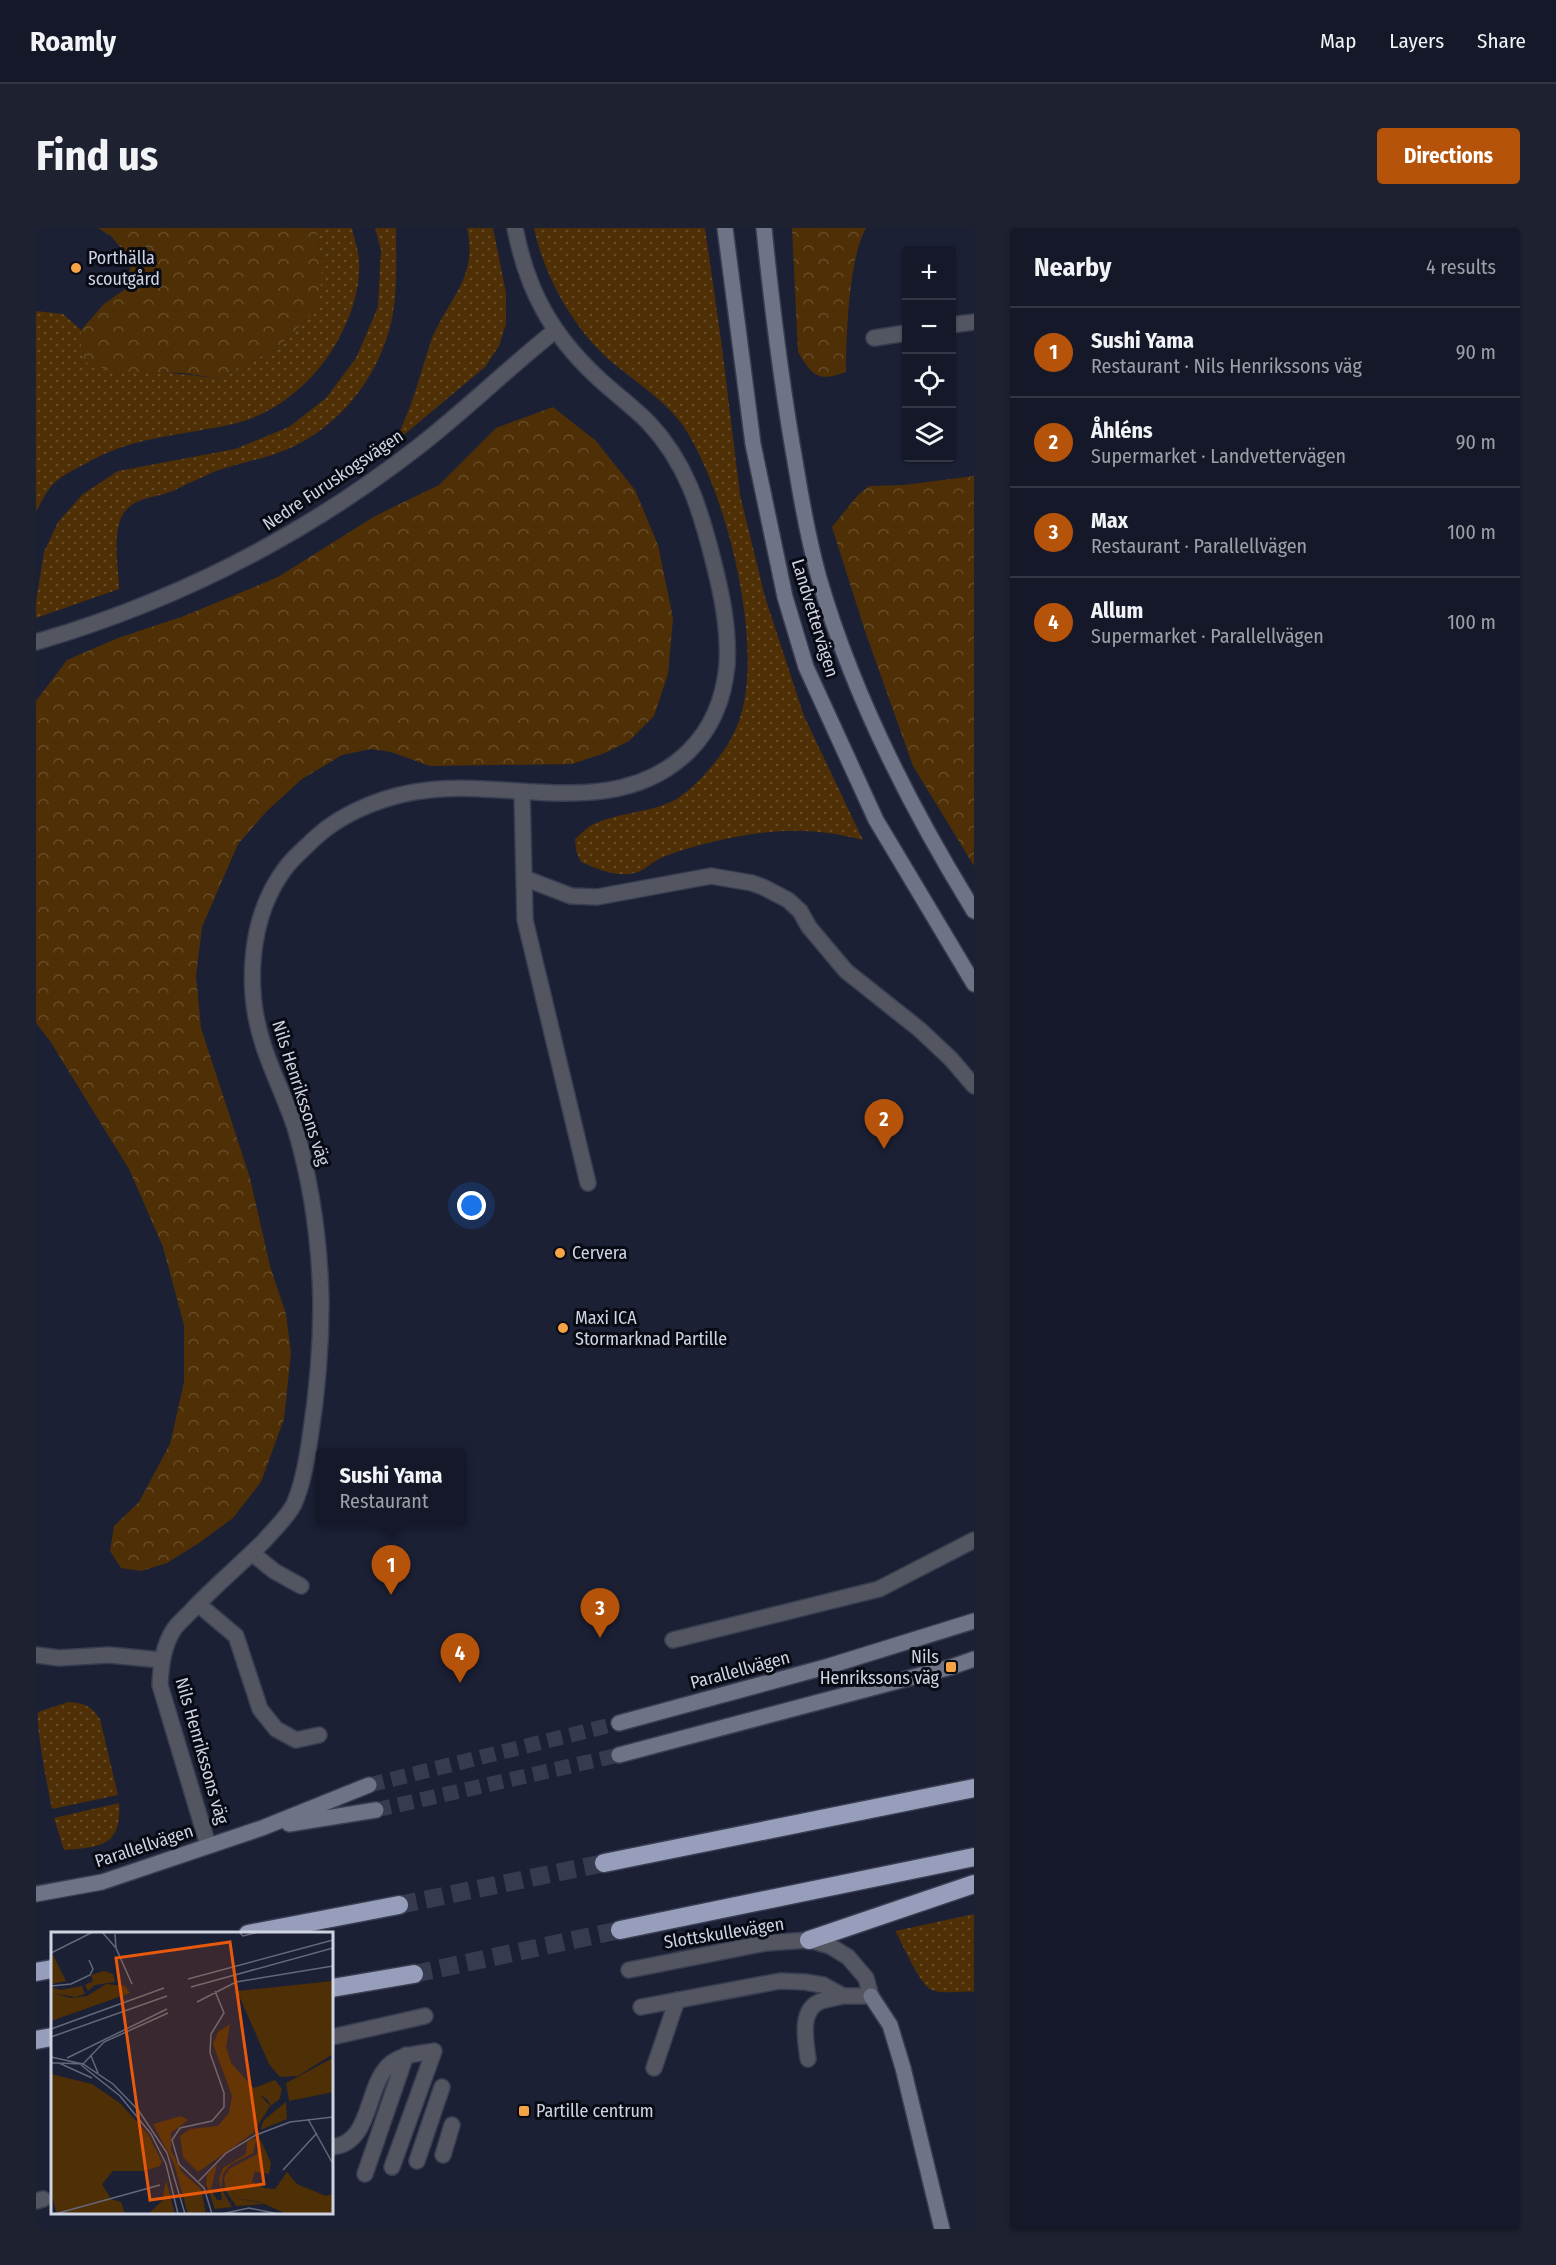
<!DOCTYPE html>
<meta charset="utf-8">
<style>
:root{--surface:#141828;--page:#1d2130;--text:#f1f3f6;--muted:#9da0a8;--line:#333745;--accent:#b45309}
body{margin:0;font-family:"Fira Sans Condensed",sans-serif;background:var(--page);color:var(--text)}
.controls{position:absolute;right:18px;top:18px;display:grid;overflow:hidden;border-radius:6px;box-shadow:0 2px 4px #0004}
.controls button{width:54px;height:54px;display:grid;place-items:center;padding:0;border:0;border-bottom:2px solid var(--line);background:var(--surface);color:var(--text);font:30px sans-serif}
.you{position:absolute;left:436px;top:978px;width:21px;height:21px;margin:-15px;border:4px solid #fff;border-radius:50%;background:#1a73e8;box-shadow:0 0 0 9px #1a73e833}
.badge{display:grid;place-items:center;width:39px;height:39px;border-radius:50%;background:var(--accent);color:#fff;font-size:20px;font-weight:700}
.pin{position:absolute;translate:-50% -50px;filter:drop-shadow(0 2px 3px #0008)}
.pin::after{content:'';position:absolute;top:32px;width:21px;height:18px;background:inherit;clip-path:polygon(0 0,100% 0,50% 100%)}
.popup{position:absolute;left:280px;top:1220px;width:150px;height:78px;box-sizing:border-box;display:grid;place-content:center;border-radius:6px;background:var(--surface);filter:drop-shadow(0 2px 4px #0005);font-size:20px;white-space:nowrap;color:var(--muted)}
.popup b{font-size:22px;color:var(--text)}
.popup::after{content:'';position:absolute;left:50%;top:100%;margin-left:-12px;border:12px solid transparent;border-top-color:var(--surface)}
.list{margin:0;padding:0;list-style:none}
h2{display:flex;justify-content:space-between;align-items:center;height:78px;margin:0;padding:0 24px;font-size:26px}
h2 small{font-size:20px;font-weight:400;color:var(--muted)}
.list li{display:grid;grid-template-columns:39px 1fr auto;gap:18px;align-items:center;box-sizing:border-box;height:90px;padding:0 24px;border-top:2px solid var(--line)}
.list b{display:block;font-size:22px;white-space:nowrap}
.list p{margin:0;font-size:20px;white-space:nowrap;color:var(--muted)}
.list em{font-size:20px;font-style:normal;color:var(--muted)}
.icon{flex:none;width:33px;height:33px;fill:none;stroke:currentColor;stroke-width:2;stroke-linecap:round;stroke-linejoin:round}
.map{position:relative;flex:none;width:938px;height:2001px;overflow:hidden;border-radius:6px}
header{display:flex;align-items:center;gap:36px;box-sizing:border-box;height:84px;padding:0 30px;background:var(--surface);border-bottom:2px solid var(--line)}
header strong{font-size:28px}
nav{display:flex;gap:33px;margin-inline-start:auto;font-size:21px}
.intro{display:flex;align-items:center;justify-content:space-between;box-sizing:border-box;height:144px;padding:0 36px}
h1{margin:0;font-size:42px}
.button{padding:15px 27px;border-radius:6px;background:var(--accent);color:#fff;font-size:21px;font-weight:700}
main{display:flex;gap:36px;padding:0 36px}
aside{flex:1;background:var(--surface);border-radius:6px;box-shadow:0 2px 4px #0004}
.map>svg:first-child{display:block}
.grass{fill:url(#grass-dots)}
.forest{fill:url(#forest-crowns)}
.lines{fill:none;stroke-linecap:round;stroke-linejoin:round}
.secondary-tunnel{stroke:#363b4f;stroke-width:15;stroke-dasharray:15 8;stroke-linecap:butt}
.highway-tunnel{stroke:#363b4f;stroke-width:18;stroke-dasharray:18 9;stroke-linecap:butt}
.lane-casing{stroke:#383d51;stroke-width:18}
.street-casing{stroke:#383d51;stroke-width:18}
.secondary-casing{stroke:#383d51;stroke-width:18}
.highway-casing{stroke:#383d51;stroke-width:21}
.lane{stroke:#535661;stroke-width:15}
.street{stroke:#535661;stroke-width:15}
.secondary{stroke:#6e7385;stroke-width:15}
.highway{stroke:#979ebb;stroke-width:18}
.poi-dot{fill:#f4a444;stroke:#080a14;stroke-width:2}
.labels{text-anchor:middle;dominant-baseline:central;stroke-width:6;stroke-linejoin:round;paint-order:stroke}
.poi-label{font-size:18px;fill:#cfd3e2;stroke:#080a14;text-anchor:start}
.street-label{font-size:18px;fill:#cfd3e2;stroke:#080a14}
.inset-road{fill:none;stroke:#63687a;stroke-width:1.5}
.view{fill:#e8590c;fill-opacity:0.15;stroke:#e8590c;stroke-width:3}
.inset-edge{fill:none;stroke:#cfd3e2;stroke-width:3}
</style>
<header>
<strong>Roamly</strong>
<nav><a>Map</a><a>Layers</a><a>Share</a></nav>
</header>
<div class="intro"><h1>Find us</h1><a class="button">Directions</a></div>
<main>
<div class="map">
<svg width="938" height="2001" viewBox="0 0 938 2001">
<defs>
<pattern id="grass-dots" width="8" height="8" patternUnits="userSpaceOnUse" patternTransform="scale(1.5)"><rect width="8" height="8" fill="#4f2f05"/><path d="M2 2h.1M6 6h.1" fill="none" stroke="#674c29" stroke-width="1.8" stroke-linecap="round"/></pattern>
<pattern id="forest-crowns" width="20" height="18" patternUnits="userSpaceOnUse" patternTransform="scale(1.5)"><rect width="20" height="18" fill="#4f2f05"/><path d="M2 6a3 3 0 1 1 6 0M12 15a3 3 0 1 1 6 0" fill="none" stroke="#674c29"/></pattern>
</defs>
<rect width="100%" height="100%" fill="#1b2035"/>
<path class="grass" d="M 280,0 L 316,0 C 318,10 322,21 323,31 C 325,60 315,89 301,114 C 279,153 241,186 197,196 C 148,207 101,208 56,232 C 44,239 27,246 17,256 C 10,264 5,275 0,283 L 0,83 L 27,86 L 45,102 L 45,125 L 116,143 L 180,150 L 240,121 L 272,90 L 286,34 Z
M 339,0 L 360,0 C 360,31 362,65 355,95 C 342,150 303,199 252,221 C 231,230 208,234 186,241 C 175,244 164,251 153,255 C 145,259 136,264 128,266 C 114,270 102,270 91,281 C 74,298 83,340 83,361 L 0,390 L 0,374 L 8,324 L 22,294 L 47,266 L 82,243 L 199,221 L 253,199 L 290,170 L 320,130 L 342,79 L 345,22 Z
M 431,0 L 457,0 L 470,65 L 470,96 L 463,118 L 449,139 L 357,216 C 375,184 383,150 394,116 C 409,73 443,52 431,0 Z
M 498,0 L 669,0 L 685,112 L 704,267 L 729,369 L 768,488 L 827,612 C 784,601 749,600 705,608 C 686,611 637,623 621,632 C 611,638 606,645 593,646 C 577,648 559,640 545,634 L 540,623 L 539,611 C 544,607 550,600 556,597 C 582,584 614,585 639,572 C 649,566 662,554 670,545 C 686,527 700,507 706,483 C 726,407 690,264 648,199 C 632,175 600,154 577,135 C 538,102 509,50 498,0 Z
M 32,1474 C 49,1475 55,1478 64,1491 L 82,1567 L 16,1581 C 12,1561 0,1500 2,1484 Z
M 83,1575 C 86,1619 64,1619 28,1622 L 18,1590 Z
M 938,1686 L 938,1764 C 925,1762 908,1767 896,1762 C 884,1758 867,1716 859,1703 Z"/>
<path class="forest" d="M 62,0 L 280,0 L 286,34 L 284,69 L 272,90 L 240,121 L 206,138 L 180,150 L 147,145 L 75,143 L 51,135 L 45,126 L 45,102 L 68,76 L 92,59 L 95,32 L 75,8 Z
M 756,0 L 830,0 C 813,29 810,109 810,144 C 782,154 777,149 762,124 Z
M 517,179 L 560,213 L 599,262 L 622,317 L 637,390 L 632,446 L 618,488 L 593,513 L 569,525 L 536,536 L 394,538 L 355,524 L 335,521 L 306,527 L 266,551 L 231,583 L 202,616 L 166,699 L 160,748 L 165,800 L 214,950 L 234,1038 L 250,1086 L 255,1125 L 248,1191 L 225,1254 L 197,1290 L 163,1315 L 131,1335 L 105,1343 L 85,1340 L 74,1323 L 78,1298 L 103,1274 L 134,1216 L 148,1154 L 148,1097 L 127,1019 L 93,941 L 14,813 L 0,795 L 0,473 L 31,432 L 82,410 L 148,388 L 242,349 L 339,288 L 403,257 L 460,200 Z
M 938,248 L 938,638 L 877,538 L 829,403 L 796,299 L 822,267 L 833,258 L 868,257 Z"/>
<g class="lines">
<path class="secondary-tunnel" d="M 333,1557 L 583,1495
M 340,1582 L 583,1527"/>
<path class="highway-tunnel" d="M 363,1677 L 568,1635
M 378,1746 L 584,1702"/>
<g class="lane-casing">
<path id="lane" d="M 486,564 L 489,692 L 552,955
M 488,650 L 535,668 L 561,669 L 675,648 L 716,655 L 727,659 L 752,672 L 764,683 L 773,699 L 810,743 L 883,801 L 915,831 L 938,858
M 216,1325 L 238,1343 L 265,1358
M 162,1376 L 200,1408 L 224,1481 L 240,1501 L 260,1512 L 283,1507
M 637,1412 L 843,1361 L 938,1312
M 0,1427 L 23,1430 L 73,1427 L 125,1432
M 593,1742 L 730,1715 L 773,1712 L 794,1718 L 812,1729 L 830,1750 L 835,1768 L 807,1768 L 787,1757 L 769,1754 L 744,1753 L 605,1779
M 296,1809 L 389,1788
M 772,1831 C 770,1814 763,1783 783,1774 C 790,1771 799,1770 807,1768
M 618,1840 L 641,1772
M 296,1919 C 336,1915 329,1860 353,1837 C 365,1826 382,1826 398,1823 L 356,1939
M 407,1927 L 416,1897
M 381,1933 L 406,1859
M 329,1946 L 370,1827
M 0,1973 L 7,1971"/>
</g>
<g class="street-casing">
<path id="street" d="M 915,97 L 938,94
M 838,110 L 870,105
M 0,414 C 141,373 266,309 382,219 C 430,182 473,139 520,102
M 172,1617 L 124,1457 C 125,1437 127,1418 138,1401 C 143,1394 152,1387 158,1380 C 180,1357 205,1336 228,1313 C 238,1301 251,1290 258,1276 C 267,1256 271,1232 274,1210 C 281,1166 285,1120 285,1075 C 284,1018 276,958 260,903 C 252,876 238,849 229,822 C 208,763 212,688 251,638 C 259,628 270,619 279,610 C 308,583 353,566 393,562 C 479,552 582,593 653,523 C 676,500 688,470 691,437 C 693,401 686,367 677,332 C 664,280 650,234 612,194 C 596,178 578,165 561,149 C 515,106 491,62 479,0"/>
</g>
<g class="secondary-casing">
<path id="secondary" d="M 689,0 L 717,216 L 749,369 L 770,439 L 840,592 L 938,756
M 728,0 C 736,80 746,160 760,239 C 766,276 773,314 783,350 C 817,468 874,579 938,683
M 583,1495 L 793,1438 L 938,1393
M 583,1527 L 915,1439 L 938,1431
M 253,1596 L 340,1582
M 0,1666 L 66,1654 L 226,1600 L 333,1557
M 835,1768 L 854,1797 L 867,1840 L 906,2001"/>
</g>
<g class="highway-casing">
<path id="highway" d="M 568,1635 L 938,1560
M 584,1702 L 938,1629
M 212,1706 L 363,1677
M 773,1712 L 938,1656
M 0,1744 L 16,1741
M 296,1760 L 378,1746
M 0,1812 L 16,1809"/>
</g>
<use href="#lane" class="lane"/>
<use href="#street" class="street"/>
<use href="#secondary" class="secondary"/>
<use href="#highway" class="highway"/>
</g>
<g class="poi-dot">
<circle cx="40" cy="40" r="6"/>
<circle cx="524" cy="1025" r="6"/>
<circle cx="527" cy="1100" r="6"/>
<rect x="909" y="1433" width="12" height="12" rx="3"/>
<rect x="482" y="1877" width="12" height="12" rx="3"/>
</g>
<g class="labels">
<g class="poi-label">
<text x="52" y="30">Porthälla<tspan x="52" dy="21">scoutgård</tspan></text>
<text x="536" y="1025">Cervera</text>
<text x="539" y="1090">Maxi ICA<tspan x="539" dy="21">Stormarknad Partille</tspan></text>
<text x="903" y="1429" text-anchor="end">Nils<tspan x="903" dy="21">Henrikssons väg</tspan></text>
<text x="500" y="1883">Partille centrum</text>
</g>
<g class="street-label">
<text transform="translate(297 252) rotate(-34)">Nedre Furuskogsvägen</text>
<text transform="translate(779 390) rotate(73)">Landvettervägen</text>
<text transform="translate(265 865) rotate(72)">Nils Henrikssons väg</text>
<text transform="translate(704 1442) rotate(-15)">Parallellvägen</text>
<text transform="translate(166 1523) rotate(74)">Nils Henrikssons väg</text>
<text transform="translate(108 1618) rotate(-18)">Parallellvägen</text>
<text transform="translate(688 1705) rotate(-9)">Slottskullevägen</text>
</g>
</g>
<g transform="translate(15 1704)">
<rect width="282" height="282" fill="#1b2035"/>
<path d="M 2,23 L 15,49 L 0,52 L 0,24 ZM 53,39 L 62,42 L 64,50 L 44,53 L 37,59 L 34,53 L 42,49 L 40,43 ZM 55,52 L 74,54 L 79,61 L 0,89 L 0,55 L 10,58 L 31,54 L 34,62 L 24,65 L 2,61 L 20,66 L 36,64 ZM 282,126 L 282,160 L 238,169 L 235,151 ZM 224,148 L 231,157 L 228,168 L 219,174 L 217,168 L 200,157 ZM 235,170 L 236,187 L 209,198 L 213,188 ZM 130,184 L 137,188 L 120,201 L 120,218 L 131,240 L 150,257 L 155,282 L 137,282 L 123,232 L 102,192 ZM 206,205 L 202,221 L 179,233 L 172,242 L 170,256 L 181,275 L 164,277 L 155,252 L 156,243 L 166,232 L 160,258 L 166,268 L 171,268 L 168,247 L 172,236 L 195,222 L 196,210 ZM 209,207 L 220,231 L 218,242 L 188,237 L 177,249 L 184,266 L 215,272 L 185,274 L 175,259 L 173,246 L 178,237 L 206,222 Z" fill="#4f2f05"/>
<path d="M 179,92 L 175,115 L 180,131 L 219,174 L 202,201 L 147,240 L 132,225 L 129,204 L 139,197 L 167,194 L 178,181 L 181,164 L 162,112 L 167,100 ZM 0,142 L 41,152 L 69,171 L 97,202 L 111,230 L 109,234 L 93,239 L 62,239 L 51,252 L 60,267 L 70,270 L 74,282 L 6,282 L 0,261 ZM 188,237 L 204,237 L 201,250 L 213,256 L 224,257 L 236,240 L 246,252 L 275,264 L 282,262 L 282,282 L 236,282 L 209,270 L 184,266 L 177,249 ZM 115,248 L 124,282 L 97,282 L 111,269 Z" fill="#4f2f05"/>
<path d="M 282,49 L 282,122 L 247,144 L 229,145 L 218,132 L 186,59 Z" fill="#4f2f05"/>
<path class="inset-road" d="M 51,0 L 65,16M 188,0 L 192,4 L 208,0M 64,2 L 65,16 L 81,52M 0,21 L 42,0M 137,47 L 282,8M 0,54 L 20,52 L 39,43 L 42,37 L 38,28M 140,55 L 282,16M 146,70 L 185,50 L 282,34M 0,97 L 113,56M 0,105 L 116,64M 40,124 L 47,141M 0,125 L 32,132 L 62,152 L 88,179 L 116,221 L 134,282M 16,126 L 116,77M 0,131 L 8,131 L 41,146M 8,131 L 32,132 L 53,110 L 117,81M 30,133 L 69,164 L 100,202 L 115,232 L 127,282M 257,187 L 282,232M 232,238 L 266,201M 148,249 L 175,221 L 205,203 L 239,190 L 282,185M 4,282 L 109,253M 161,282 L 153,256 L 128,232 L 121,208 L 129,196 L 161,189 L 173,175 L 173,161 L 159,121 L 160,102 L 173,81 L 164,59M 170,282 L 198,276 L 228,282"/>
<path class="view" d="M 179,10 L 213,252 L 99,268 L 65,26 Z"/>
<rect width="282" height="282" class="inset-edge"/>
</g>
</svg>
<div class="controls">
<button>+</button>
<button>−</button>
<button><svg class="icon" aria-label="locate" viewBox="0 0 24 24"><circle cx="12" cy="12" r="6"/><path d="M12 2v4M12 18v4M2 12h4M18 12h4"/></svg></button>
<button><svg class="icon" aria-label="layers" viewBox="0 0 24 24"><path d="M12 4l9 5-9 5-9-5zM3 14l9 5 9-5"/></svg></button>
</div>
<div class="you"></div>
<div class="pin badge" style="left:355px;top:1367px">1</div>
<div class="popup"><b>Sushi Yama</b>Restaurant</div>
<div class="pin badge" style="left:848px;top:921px">2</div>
<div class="pin badge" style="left:564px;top:1410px">3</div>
<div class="pin badge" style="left:424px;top:1455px">4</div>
</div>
<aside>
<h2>Nearby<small>4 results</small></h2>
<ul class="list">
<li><span class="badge">1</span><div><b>Sushi Yama</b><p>Restaurant · Nils Henrikssons väg</p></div><em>90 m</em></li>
<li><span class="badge">2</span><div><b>Åhléns</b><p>Supermarket · Landvettervägen</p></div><em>90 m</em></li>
<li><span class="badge">3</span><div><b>Max</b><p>Restaurant · Parallellvägen</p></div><em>100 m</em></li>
<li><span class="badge">4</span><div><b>Allum</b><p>Supermarket · Parallellvägen</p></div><em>100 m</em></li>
</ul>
</aside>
</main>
